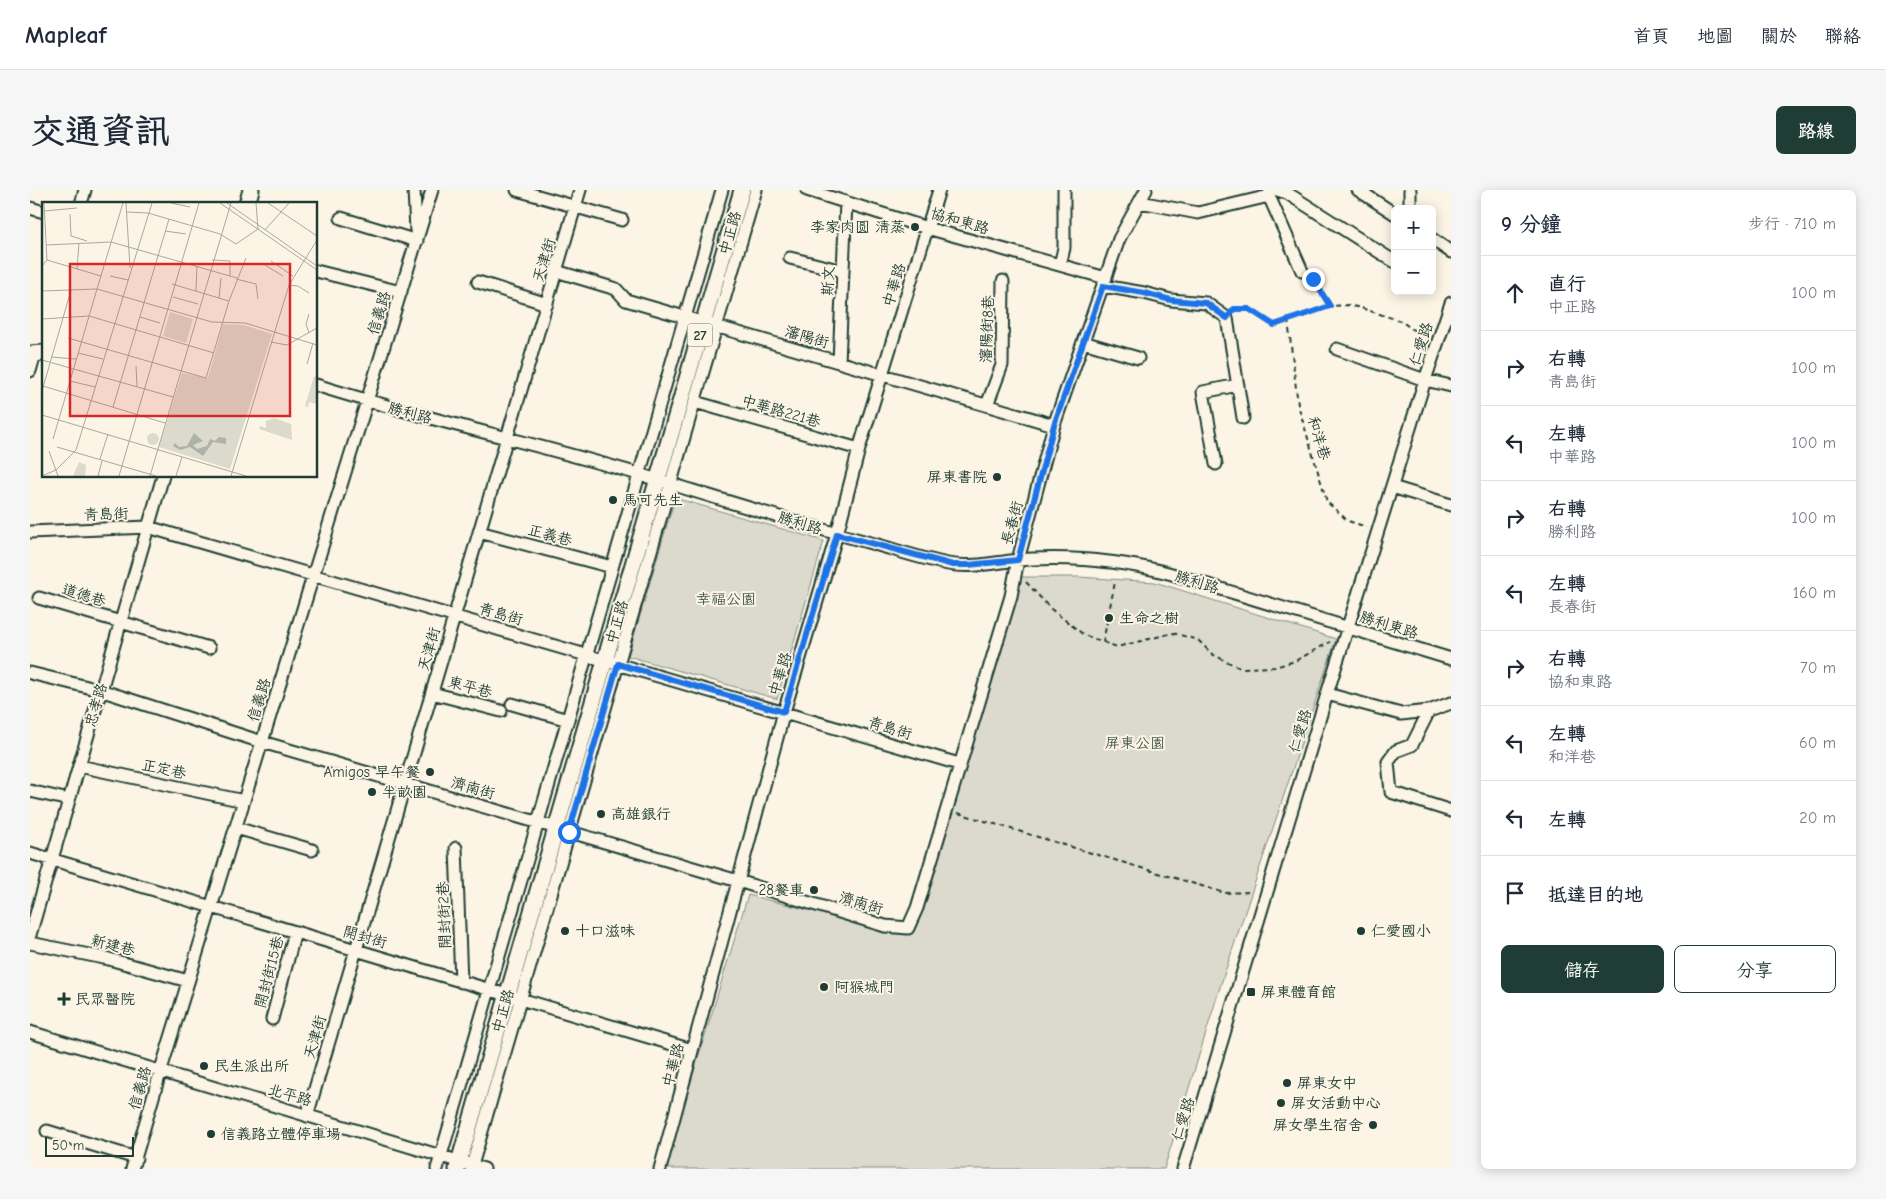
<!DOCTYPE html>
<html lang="zh-TW">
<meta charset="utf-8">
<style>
:root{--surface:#fff;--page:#f6f6f7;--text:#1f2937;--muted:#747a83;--line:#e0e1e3;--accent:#1f3d34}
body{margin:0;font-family:"Comic Neue","LXGW WenKai TC",sans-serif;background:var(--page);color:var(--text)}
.controls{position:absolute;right:15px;top:15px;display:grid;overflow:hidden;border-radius:8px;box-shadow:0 2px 12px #0003}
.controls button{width:45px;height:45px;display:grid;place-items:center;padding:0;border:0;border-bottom:1px solid var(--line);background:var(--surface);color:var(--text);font:25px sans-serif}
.scale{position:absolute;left:15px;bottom:12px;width:89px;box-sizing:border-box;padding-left:5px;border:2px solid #1f3d34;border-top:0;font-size:14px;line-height:18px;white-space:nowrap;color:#1f3d34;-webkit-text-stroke:4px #fcf5e5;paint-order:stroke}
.stop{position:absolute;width:15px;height:15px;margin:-11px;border:4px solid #1a73e8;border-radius:50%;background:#fff}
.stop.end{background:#1a73e8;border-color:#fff;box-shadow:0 1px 5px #0008}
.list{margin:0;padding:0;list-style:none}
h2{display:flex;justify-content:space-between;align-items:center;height:65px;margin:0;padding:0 20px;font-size:21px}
h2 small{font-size:16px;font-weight:400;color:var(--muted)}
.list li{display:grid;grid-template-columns:32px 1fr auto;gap:15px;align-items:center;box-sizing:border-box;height:75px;padding:0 20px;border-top:1px solid var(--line)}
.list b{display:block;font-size:19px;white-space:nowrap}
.list p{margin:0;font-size:16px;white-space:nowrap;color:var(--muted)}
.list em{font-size:16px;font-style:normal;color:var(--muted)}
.actions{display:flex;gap:10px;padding:15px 20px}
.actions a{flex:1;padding:11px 0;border:1px solid var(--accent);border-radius:8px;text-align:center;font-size:18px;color:var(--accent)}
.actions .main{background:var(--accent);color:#fff}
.icon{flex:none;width:28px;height:28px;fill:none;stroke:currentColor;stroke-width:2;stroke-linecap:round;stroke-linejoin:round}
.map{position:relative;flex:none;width:1421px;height:979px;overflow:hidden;border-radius:8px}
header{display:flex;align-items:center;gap:30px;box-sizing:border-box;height:70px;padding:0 25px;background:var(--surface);border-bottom:1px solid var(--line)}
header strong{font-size:24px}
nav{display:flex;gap:28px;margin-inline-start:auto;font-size:18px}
.intro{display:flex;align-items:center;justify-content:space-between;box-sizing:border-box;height:120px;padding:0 30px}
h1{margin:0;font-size:35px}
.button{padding:12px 22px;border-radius:8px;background:var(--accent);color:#fff;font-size:18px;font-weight:700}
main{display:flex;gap:30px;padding:0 30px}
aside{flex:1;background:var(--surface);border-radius:8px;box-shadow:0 2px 12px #0003}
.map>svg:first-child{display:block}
.green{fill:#dcdacc;stroke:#7e8c80}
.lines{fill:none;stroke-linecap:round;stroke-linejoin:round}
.minor-casing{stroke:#1f3d34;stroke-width:15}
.major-casing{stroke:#1f3d34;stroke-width:19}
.path{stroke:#1f3d34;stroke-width:2;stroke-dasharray:5 4;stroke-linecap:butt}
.minor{stroke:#fcf5e5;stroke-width:11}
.major{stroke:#fcf5e5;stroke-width:15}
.route{stroke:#1a73e8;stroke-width:6}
.poi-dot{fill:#1f3d34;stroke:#fcf5e5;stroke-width:2}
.labels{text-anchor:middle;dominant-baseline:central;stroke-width:4;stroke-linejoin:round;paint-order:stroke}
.shield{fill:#fcf5e5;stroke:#617469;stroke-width:1}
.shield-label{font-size:14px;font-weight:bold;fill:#1f3d34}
.street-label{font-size:15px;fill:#1f3d34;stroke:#fcf5e5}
.poi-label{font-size:15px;fill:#1f3d34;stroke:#fcf5e5;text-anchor:start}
.park-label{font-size:15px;fill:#455c52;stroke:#fcf5e5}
.inset-road{fill:none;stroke:#a4ab9e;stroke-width:1}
.view{fill:#d62828;fill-opacity:0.15;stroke:#d62828;stroke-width:2.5}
.inset-edge{fill:none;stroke:#1f3d34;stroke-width:2.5}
</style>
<header>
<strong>Mapleaf</strong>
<nav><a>首頁</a><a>地圖</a><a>關於</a><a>聯絡</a></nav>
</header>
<div class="intro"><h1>交通資訊</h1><a class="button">路線</a></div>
<main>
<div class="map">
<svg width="1421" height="979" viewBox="0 0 1421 979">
<rect width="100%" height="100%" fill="#fcf5e5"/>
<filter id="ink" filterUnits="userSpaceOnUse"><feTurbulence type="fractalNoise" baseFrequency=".02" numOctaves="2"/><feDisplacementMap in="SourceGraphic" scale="10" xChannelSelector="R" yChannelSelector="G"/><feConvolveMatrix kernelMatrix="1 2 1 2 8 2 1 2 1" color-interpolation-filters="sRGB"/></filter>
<g filter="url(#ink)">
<path class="green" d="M 645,308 L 794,351 L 747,509 L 598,466 Z
M 989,387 L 1049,387 L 1125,392 L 1306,449 L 1191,794 L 1134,979 L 634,979 L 718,705 L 860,740 L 881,741 L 887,734 Z"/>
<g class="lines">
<g class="minor-casing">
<path id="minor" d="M 384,0 L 386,41
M 487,0 L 592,30
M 777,0 L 897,38 L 1076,88
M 1247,0 L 1257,3 L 1365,72
M 1328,0 L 1365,24
M 1239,6 L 1272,81
M 1110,12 L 1168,23 L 1239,6 L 1240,0
M 51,14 L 55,0
M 0,18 L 14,22
M 1380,19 L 1380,0
M 311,28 L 387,51
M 1402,49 L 1421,62
M 760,68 L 813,81
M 1030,75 L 1034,58 L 1034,0
M 286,81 L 371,102
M 526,81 L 586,99 L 596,110 L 1024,235
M 448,92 L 517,114
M 1073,96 L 1114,103 L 1141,110 L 1176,113 L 1197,128 L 1213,228
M 1053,152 L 1108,168
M 1307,159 L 1395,190 L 1421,196
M 809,172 L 816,12
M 0,181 L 5,164
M 286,195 C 399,231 515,255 628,290 C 699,312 769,334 841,353 C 866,360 892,369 918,374 C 945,379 975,370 1002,369 C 1048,367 1097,372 1142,384 L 1421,469
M 665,212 L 829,259
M 957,215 L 972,175 L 973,91
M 1186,274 L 1173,202 L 1208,195
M 1362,297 L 1421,315
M 0,342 L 118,337 L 929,574
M 449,342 L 582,377
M 9,408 L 179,458
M 0,483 L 70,500 L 232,552 L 708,691 L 855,736 L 878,738 L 887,718 L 981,406 L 988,370 L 1024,235 L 1089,49 L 1116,0
M 402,503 L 471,521
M 1297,504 L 1371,524 L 1399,521 L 1421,513
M 482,514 L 538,530
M 1399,521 L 1382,555 L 1366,561 L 1358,572 L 1361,602 L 1421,621
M 49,576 L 214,611
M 0,601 L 39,610
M 206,638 L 282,660
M 426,658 L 431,792
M 0,663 L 662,860
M 0,745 L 133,286
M 0,753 L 79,769 L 158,791
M 242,829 L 265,742
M 0,842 L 454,979
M 277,926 L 550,0
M 17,941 L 106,968
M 102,979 L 130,883 L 402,0
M 407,979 L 692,0
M 441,979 L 726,0
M 630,979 L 754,522 L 807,344 L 829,259 L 909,0
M 1153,979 L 1297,504 L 1395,190 L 1421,113"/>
</g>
<g class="major-casing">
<path id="major" d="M 217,14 L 221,0
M 0,164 L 14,163
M 427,979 L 712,0"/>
</g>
<path class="path" d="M 1282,88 L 1300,115
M 1205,119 L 1219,119 L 1244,135 L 1300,116 L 1318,115 L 1331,118 L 1371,131 L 1397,150
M 1258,130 L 1268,215 L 1297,312 L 1318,331 L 1337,337
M 996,392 L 1021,419 L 1054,445 L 1087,457 L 1143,443 L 1168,450 L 1182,464 L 1210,478 L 1245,477 L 1265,471 L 1300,452
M 1073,452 L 1085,392
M 928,623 L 1195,703 L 1218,702"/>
<use href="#minor" class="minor"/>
<use href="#major" class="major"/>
</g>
</g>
<g class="lines" filter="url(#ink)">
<path class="route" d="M 539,642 L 588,474 L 754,522 L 807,344 L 923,375 L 938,375 L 988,370 L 1024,235 L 1073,96 L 1114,103 L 1141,110 L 1176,113 L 1197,128 L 1204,119 L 1219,119 L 1244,135 L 1300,116 L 1283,89"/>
</g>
<g class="poi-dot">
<circle cx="885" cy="37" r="5"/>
<circle cx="967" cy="287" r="5"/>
<circle cx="583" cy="310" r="5"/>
<circle cx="1079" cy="428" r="5"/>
<circle cx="400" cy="582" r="5"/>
<circle cx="342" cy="602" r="5"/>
<circle cx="571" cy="624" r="5"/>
<circle cx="784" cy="700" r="5"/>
<circle cx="535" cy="741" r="5"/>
<circle cx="1331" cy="741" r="5"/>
<circle cx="794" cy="797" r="5"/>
<rect x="1216" y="797" width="10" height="10" rx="2.5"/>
<path d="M31.5 801.5h5v5h5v5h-5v5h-5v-5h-5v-5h5z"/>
<circle cx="174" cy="876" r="5"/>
<circle cx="1257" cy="893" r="5"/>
<circle cx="1251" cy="913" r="5"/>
<circle cx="1343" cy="935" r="5"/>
<circle cx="181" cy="944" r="5"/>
</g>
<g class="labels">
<rect class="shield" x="657.5" y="133.5" width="25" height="23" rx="4"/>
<g class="shield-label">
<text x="670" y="145">27</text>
</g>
<g class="street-label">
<text transform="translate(930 31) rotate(16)">協和東路</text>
<text transform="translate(700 43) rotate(-74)">中正路</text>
<text transform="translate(514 70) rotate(-73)">天津街</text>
<text transform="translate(798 91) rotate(-87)">斯文</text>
<text transform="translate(864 95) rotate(-73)">中華路</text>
<text transform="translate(349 123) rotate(-73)">信義路</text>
<text transform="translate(957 139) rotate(-88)">瀋陽街8巷</text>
<text transform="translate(777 147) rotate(16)">瀋陽街</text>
<text transform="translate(1391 154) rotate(-72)">仁愛路</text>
<text transform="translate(751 221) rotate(16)">中華路221巷</text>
<text transform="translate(380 223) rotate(15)">勝利路</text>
<text transform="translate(1289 248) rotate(73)">和洋巷</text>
<text transform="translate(76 324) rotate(-2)">青島街</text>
<text transform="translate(770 333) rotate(17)">勝利路</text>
<text transform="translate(982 333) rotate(-75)">長春街</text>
<text transform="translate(520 345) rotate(15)">正義巷</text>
<text transform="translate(1167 392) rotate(17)">勝利路</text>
<text transform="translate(54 405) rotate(17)">道德巷</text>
<text transform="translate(471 424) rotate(16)">青島街</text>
<text transform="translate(587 432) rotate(-74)">中正路</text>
<text transform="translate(1359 435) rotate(17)">勝利東路</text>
<text transform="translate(399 459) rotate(-74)">天津街</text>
<text transform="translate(750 484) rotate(-73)">中華路</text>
<text transform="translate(440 497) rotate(15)">東平巷</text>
<text transform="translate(229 510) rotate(-73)">信義路</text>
<text transform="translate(66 515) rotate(-74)">忠孝路</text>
<text transform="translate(860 538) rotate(17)">青島街</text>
<text transform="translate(1270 541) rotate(-73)">仁愛路</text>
<text transform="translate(134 579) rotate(12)">正定巷</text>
<text transform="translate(443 598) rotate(16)">濟南街</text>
<text transform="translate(831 713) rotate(17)">濟南街</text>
<text transform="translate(414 725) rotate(-92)">開封街2巷</text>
<text transform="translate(335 747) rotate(16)">開封街</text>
<text transform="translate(83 755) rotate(14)">新建巷</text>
<text transform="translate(239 782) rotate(-75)">開封街15巷</text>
<text transform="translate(473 821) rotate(-74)">中正路</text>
<text transform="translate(285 847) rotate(-74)">天津街</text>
<text transform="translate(643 875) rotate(-75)">中華路</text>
<text transform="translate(110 898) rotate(-74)">信義路</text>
<text transform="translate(260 905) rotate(16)">北平路</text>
<text transform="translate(1153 929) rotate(-73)">仁愛路</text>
</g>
<g class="poi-label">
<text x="875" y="37" text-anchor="end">李家肉圆 清蒸</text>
<text x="957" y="287" text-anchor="end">屏東書院</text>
<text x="593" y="310">馬可先生</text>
<text x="1089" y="428">生命之樹</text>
<text x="390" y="582" text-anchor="end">Amigos 早午餐</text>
<text x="352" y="602">半畝園</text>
<text x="581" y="624">高雄銀行</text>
<text x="774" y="700" text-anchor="end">28餐車</text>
<text x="545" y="741">十口滋味</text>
<text x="1341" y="741">仁愛國小</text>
<text x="804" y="797">阿猴城門</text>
<text x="1231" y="802">屏東體育館</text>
<text x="45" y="809">民眾醫院</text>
<text x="184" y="876">民生派出所</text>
<text x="1267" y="893">屏東女中</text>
<text x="1261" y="913">屏女活動中心</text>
<text x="1333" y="935" text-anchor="end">屏女學生宿舍</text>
<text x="191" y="944">信義路立體停車場</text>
</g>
<g class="park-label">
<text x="696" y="409">幸福公園</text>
<text x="1105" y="553">屏東公園</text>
</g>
</g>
<g transform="translate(12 12)">
<rect width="275" height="275" fill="#fcf5e5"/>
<path d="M 128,110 L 151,117 L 144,141 L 121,134 ZM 181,122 L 202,123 L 230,132 L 188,267 L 117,245 L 140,171 L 166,176 ZM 272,174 L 275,176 L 275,202 L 267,200 L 266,205 L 263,204 ZM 232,216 L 249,222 L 250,238 L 217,227 L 218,224 L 224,226 L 224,219 ZM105 237a6 6 0 1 1 12 0a6 6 0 1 1-12 0ZM 37,260 L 44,263 L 43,274 L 31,274 Z" fill="#dcdacc"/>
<path d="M 152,231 L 161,239 L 151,243 L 155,247 L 165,244 L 168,237 L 173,239 L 177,235 L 184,236 L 184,242 L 171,240 L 161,254 L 148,245 L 138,248 L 131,244 L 133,241 L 137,245 L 145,244 Z" fill="#aeb3a7"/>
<path class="inset-road" d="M 84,1 L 88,66M 129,1 L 148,5M 178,1 L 275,68M 185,1 L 275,64M 226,1 L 275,34M 2,9 L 35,6M 85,10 L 106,11 L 178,32 L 194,42 L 216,27 L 214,1M 28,12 L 29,34 L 45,39M 223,28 L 247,1M 123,29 L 144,32M 4,43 L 69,40 L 195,76M 5,58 L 59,74M 170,58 L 188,59 L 188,74M 229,59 L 251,74M 223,63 L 241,74M 0,64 L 5,58 L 2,1M 35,67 L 37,41M 68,74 L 86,78M 194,77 L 214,82 L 216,97M 130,82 L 187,99M 247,83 L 256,84 L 267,91M 0,89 L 55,87 L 81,1M 154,89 L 155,64M 131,95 L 156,102M 177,96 L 179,76M 267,112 L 264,122 L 267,131M 98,115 L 118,121M 0,117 L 47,114 L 172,151M 26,136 L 164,176 L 187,99 L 204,56M 229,140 L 245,143 L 275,126M 36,151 L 61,157M 9,155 L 34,157M 0,158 L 131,195M 265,162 L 271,141M 94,164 L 95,185M 28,179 L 53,185M 1,184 L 123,221M 0,189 L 29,88M 71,205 L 127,17M 0,213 L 204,274M 11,237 L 55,87 L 170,120 L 203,121 L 275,143M 15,245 L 114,274M 7,249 L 16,274M 58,257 L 66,232M 0,274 L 14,268 L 34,248 L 110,1M 56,274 L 60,259M 77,274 L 157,1M 108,274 L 189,1M 134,274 L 140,255M 189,274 L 247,83 L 275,38"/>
<path class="view" d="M 28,62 L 248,62 L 248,214 L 28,214 Z"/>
<rect width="275" height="275" class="inset-edge"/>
</g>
</svg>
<div class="controls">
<button>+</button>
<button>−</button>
</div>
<div class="scale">50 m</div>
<div class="stop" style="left:539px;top:642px"></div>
<div class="stop end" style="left:1283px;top:89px"></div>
</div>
<aside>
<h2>9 分鐘<small>步行 · 710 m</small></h2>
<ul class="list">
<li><svg class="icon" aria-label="ahead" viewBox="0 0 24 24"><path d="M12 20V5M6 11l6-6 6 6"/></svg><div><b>直行</b><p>中正路</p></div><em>100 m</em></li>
<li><svg class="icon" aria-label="right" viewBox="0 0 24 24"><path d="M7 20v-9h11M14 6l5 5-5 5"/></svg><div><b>右轉</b><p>青島街</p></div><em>100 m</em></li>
<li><svg class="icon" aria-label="left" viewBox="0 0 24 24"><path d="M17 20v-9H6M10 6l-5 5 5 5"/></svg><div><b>左轉</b><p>中華路</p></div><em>100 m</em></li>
<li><svg class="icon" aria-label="right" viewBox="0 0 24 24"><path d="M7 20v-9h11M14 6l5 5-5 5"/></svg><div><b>右轉</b><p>勝利路</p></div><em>100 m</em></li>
<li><svg class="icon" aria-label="left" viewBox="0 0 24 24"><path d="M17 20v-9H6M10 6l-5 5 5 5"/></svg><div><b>左轉</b><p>長春街</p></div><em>160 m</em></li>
<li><svg class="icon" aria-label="right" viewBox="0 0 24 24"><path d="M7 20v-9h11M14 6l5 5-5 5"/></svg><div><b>右轉</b><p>協和東路</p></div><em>70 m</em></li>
<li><svg class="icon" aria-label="left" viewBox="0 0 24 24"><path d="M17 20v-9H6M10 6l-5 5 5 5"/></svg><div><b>左轉</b><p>和洋巷</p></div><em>60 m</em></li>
<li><svg class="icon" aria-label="left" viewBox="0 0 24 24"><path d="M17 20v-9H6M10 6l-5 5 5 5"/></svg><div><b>左轉</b></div><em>20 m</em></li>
<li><svg class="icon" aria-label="arrive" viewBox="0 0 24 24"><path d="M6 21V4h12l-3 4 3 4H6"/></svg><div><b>抵達目的地</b></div></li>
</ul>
<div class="actions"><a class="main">儲存</a><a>分享</a></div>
</aside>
</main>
